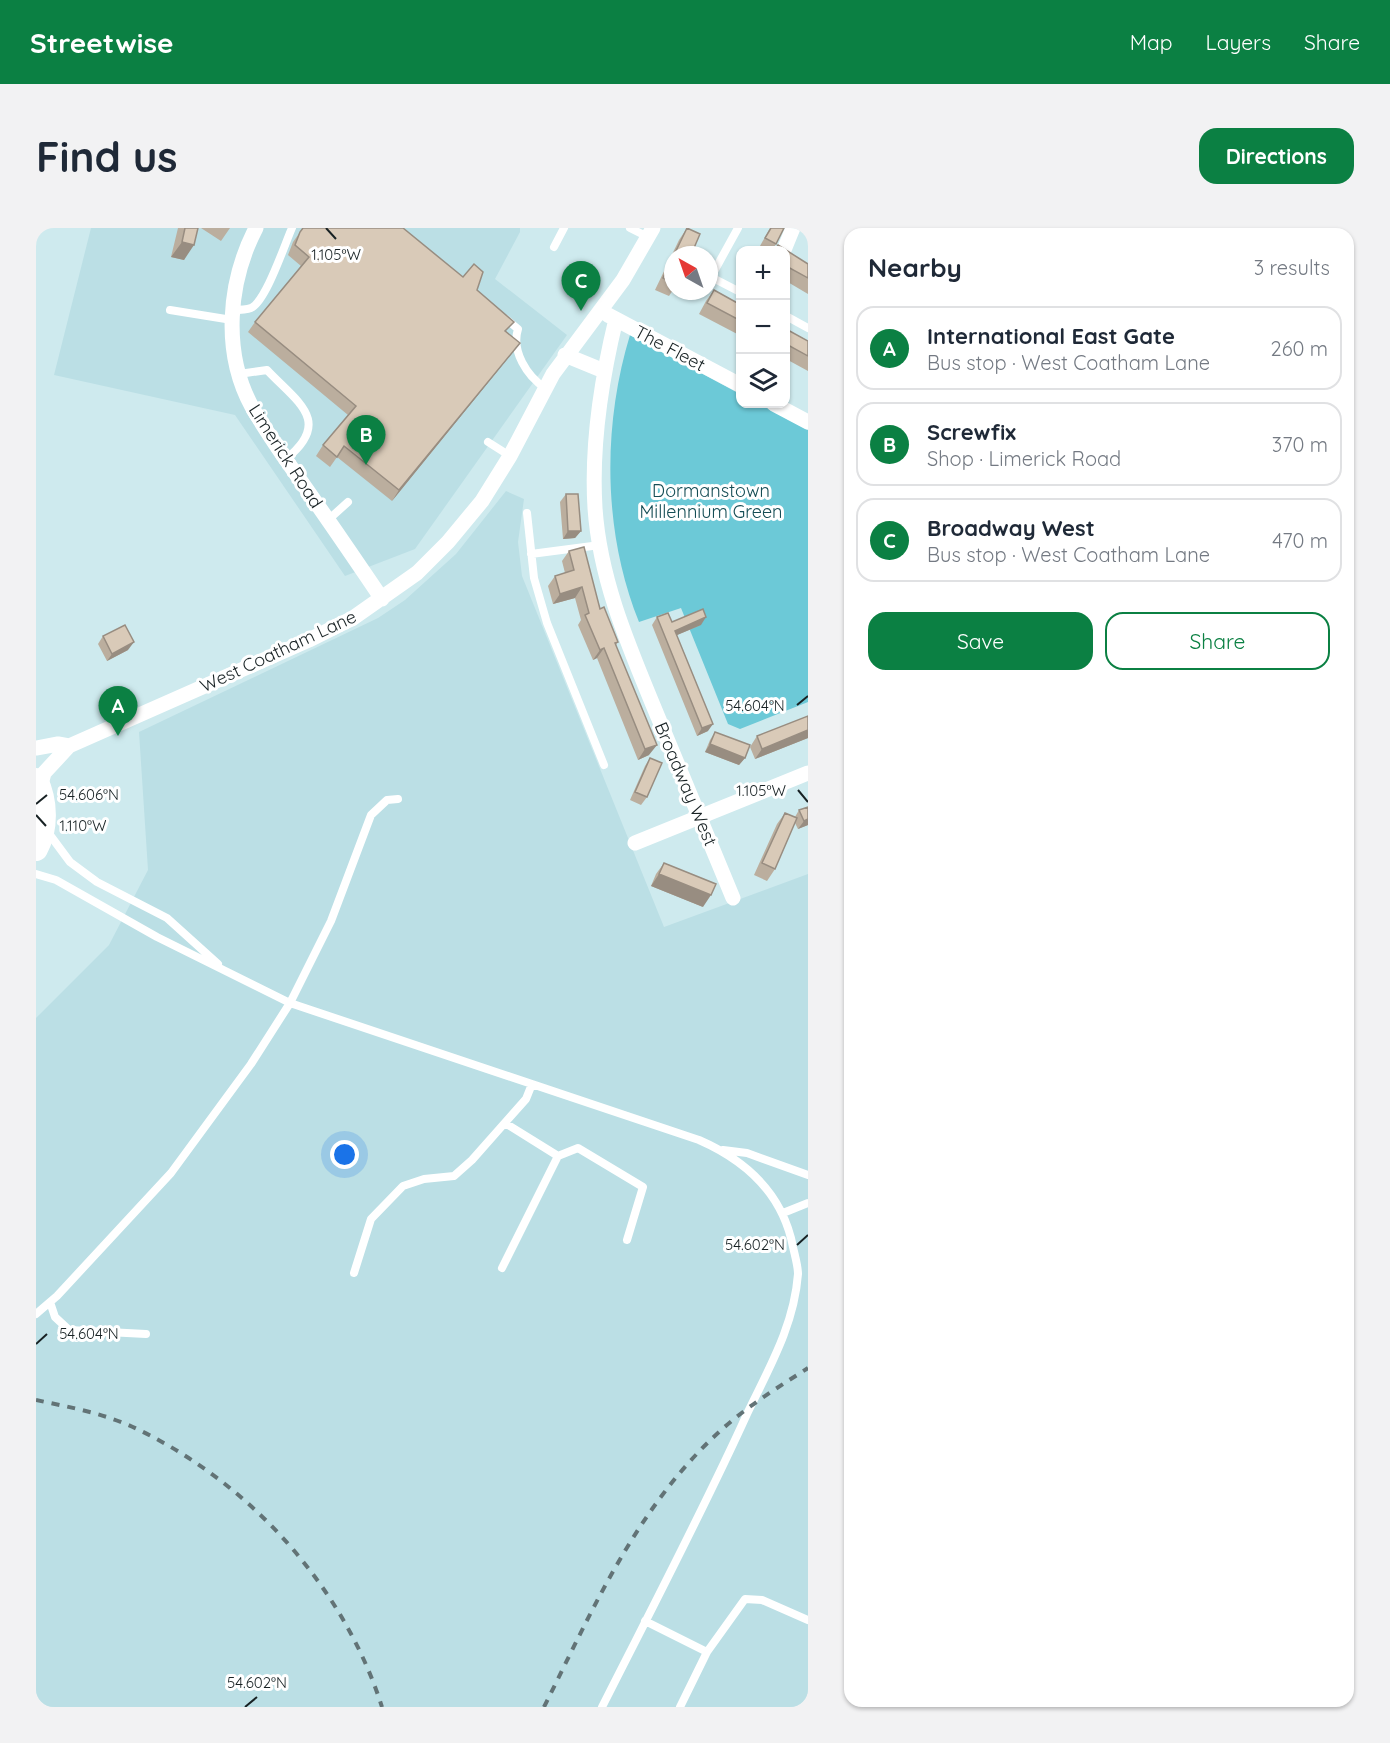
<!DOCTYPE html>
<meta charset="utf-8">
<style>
:root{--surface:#fff;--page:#f2f2f3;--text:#1f2937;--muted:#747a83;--line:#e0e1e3;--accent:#0b8043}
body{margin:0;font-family:Quicksand,sans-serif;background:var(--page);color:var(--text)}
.controls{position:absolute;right:18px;top:18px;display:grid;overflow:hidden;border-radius:12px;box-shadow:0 2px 4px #0004}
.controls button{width:54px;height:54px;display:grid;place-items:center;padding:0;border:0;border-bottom:2px solid var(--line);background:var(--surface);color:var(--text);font:30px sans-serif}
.compass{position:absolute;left:628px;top:18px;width:54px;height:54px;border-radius:50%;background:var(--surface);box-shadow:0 2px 4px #0004;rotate:320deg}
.you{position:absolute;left:309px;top:927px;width:21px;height:21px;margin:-15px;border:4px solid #fff;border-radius:50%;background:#1a73e8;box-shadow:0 0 0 9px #1a73e833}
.badge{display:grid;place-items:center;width:39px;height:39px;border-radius:50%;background:var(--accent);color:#fff;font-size:20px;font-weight:700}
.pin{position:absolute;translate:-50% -50px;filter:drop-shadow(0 2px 3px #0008)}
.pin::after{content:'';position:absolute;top:32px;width:21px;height:18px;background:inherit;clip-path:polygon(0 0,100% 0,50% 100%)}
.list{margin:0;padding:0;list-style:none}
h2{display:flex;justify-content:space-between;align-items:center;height:78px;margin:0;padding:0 24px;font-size:26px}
h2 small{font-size:20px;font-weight:400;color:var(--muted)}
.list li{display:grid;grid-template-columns:39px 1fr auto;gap:18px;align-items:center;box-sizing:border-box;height:84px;margin:0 12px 12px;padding:0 12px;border:2px solid var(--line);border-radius:18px}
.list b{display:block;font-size:22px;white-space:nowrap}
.list p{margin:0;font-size:20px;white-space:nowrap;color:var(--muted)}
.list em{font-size:20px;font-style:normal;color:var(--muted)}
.actions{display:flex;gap:12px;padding:18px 24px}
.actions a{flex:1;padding:14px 0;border:2px solid var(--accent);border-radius:18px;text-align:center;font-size:21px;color:var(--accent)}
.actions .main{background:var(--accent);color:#fff}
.icon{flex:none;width:33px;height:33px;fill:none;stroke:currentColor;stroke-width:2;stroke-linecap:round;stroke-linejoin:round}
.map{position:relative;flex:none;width:772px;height:1479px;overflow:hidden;border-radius:18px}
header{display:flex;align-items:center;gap:36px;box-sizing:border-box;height:84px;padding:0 30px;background:var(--accent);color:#fff}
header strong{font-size:28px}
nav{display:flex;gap:33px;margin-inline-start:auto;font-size:21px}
.intro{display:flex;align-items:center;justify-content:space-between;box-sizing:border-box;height:144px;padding:0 36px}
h1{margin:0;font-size:42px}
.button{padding:15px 27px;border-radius:18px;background:var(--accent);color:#fff;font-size:21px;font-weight:700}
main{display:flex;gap:36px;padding:0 36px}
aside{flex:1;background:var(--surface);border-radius:18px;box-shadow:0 2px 4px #0004}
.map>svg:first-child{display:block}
.built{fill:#bbdfe5}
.green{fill:#6cc9d7}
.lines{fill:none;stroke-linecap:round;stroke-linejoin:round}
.lane{stroke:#fff;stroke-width:8}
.street{stroke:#fff;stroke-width:15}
.primary{stroke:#fff;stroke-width:24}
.rail{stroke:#627376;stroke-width:4;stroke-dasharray:8 8;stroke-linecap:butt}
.wall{fill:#bbae9e}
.shaded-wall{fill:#988d81}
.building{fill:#d9cab8;stroke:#988d81;stroke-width:1.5}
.ticks{fill:none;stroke:#182224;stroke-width:2}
.labels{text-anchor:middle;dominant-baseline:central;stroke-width:6;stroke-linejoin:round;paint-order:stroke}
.street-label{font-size:18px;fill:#182224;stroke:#fff}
.park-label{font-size:18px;fill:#154d55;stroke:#fff}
.ticks-label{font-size:15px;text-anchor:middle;fill:#182224;stroke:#fff;stroke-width:6;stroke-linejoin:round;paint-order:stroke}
</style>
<header>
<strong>Streetwise</strong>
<nav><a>Map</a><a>Layers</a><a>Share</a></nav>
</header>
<div class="intro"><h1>Find us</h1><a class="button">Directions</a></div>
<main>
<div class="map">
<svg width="772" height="1479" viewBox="0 0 772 1479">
<rect width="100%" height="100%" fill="#ceeaee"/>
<path class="built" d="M 55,0 L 484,0 L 484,4 L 459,51 L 531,107 L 379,321 L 309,348 L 199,187 L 18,147 Z
M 470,263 L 488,271 L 482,314 L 486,348 L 628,699 L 772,646 L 772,1479 L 0,1479 L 0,790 L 73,717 L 112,642 L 103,504 L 342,390 L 369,372 L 420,326 Z"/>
<path class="green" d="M 594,107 L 704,166 L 704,176 L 723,176 L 772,202 L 772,474 L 704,501 L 692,496 L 645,380 L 603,394 C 567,305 566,199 594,107 Z"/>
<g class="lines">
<path class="lane" d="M 594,0 L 612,9
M 702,0 L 675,49 L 704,64
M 518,19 L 528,0
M 134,82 L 196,92
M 196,82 C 201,82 210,82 215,80 C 230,73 248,18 256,0
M 750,88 L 772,100
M 470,91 L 482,101 C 475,123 491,148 509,160
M 203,146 L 231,142 C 261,174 297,193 250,231
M 452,214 L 474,228
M 491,285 L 498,350 L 511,395 L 568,537
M 292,292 L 312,274
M 495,326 L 564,317
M 11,603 L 34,634 L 61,654 L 131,690 L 182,736
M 0,646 L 20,652 L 121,709 L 254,775 L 663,912 C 711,933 747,967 757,1019 C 759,1028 762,1038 762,1046 C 758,1098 733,1140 711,1186 C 666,1285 615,1382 566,1479
M 687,922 L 711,925 L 772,947
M 522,928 L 542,920 L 607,959 L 591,1012
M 747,985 L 772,975
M 466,1040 L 522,928 L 469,895
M 318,1045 L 335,991 L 367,958 L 388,951 L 418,948 L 436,932 L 490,871 L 496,856
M 14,1074 L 19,1089 L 33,1102 L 110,1106
M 0,1086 L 21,1068 L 135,945 L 215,836 L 254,775 L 295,693 L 335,587 L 351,572 L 362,571
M 609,1393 L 671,1424
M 644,1479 L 671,1424 L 709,1371 L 726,1372 L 772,1392"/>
<path class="street" d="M 220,0 C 192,54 186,124 216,179 C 232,207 251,233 269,259 C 295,296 321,334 346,371
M 748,22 L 757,0
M 572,87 L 704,157
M 580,91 C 565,153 555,216 559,280 C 564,354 594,421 622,489 C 647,549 672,609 697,670
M 529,127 L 568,143
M 738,176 L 772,194
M 0,520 L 22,516 L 33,518
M 4,560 L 8,545 L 33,518 L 273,412 L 317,390 L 381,345 L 412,314 L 446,273 L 474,228 L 517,146 L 587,52 L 617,0
M 599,615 L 772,545"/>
<path class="primary" d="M 0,552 C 10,573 11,600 0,621"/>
<path class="rail" d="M 0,1172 C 33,1179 71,1186 101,1201 C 214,1255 308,1359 346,1479
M 508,1479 C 557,1381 601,1279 683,1204 C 710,1179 741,1160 772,1140"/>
</g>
<path class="wall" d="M 142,0 L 162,0 L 148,32 L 135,29 Z
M 165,0 L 194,0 L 185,13 Z
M 267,0 L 441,62 L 471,104 L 476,125 L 356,273 L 301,229 L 294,239 L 280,228 L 287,217 L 312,187 L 212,104 L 219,94 L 265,38 L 252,27 L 257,14 Z
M 651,0 L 655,27 L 637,27 L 637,62 L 633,68 L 619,62 L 643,12 Z
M 734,0 L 748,0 L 740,16 L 736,22 L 732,22 L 724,18 Z
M 742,17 L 772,36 L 772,66 L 750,53 L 750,22 L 738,22 Z
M 678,62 L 705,77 L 705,108 L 663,86 L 670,73 Z
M 750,101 L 772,113 L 772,143 L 750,131 Z
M 530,266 L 545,303 L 539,310 L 527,311 L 524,274 Z
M 533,323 L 582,414 L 580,417 L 613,527 L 602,532 L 561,430 L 557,432 L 542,397 L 545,392 L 539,370 L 517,376 L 512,358 L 519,348 L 529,345 L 526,333 Z
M 621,389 L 636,394 L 665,397 L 641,407 L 672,503 L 661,508 L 616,397 Z
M 67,408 L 92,422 L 71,433 L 62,416 Z
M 772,488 L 772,510 L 719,531 L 714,519 L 721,508 Z
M 679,504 L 709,530 L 703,537 L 669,524 L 674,512 Z
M 614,530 L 611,569 L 605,577 L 594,572 L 609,538 Z
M 763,582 L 772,597 L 762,601 L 759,595 L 739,641 L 731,653 L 718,647 L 741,596 L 749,585 L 759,589 Z
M 628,635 L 667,679 L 615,658 L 620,646 Z"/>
<path class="shaded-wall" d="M 146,14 L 158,17 L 148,32 L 135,29 Z
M 484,115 L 476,125 L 356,273 L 363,262 Z
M 532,303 L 545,303 L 539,310 L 527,311 Z
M 546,359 L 539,370 L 517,376 L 524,366 Z
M 670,389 L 665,397 L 634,410 L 639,403 Z
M 98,414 L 92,422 L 71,433 L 76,426 Z
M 568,420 L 561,430 L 557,432 L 564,422 Z
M 677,496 L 672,503 L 661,508 L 666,500 Z
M 772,502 L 772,510 L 719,531 L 726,521 Z
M 674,516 L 709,530 L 703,537 L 669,524 Z
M 621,517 L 613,527 L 602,532 L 609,521 Z
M 772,591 L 772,597 L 762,601 L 768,593 Z
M 623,646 L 675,667 L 667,679 L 615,658 Z"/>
<path class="building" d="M 149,0 L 162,0 L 158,17 L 146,14 Z
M 267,0 L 367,0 L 427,49 L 438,36 L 447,44 L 441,62 L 478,94 L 469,103 L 484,115 L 363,262 L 308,218 L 301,229 L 287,217 L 320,178 L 219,94 L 273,29 L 259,17 L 264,4 Z
M 651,0 L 664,6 L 655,27 L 638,27 Z
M 735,0 L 748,0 L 740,16 L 729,10 Z
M 742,17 L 772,36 L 772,50 L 750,38 L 750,22 L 739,22 Z
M 637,30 L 637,55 L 627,50 Z
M 678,62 L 705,77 L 705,93 L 671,75 Z
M 750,101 L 772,113 L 772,128 L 750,116 Z
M 530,266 L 542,266 L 545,303 L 532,303 Z
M 548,319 L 564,381 L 568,379 L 582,414 L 579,415 L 621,517 L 609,521 L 568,420 L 564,422 L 549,387 L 553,385 L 546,359 L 524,366 L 519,348 L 538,342 L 533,323 Z
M 667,381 L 670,389 L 639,403 L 677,496 L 666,500 L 621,389 L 632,385 L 636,394 Z
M 89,397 L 98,414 L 76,426 L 67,408 Z
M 772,488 L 772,502 L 726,521 L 721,508 Z
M 679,504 L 714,517 L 709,530 L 674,516 Z
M 614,530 L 626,535 L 611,569 L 599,564 Z
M 772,579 L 772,591 L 768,593 L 763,582 Z
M 749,585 L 761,590 L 739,641 L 726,635 Z
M 628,635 L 680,656 L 675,667 L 623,646 Z"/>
<path class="ticks" d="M 290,0 L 300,11M 761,477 L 772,468M 762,562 L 772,574M 0,576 L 11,567M 0,587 L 10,598M 761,1017 L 772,1007M 0,1116 L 11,1106M 209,1479 L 221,1469"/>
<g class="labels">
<g class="street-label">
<text transform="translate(634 120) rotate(28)">The Fleet</text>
<text transform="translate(250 228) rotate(57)">Limerick Road</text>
<text transform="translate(242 423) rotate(-25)">West Coatham Lane</text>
<text transform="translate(650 556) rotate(67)">Broadway West</text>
</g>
<g class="park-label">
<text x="675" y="262">Dormanstown<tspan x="675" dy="21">Millennium Green</tspan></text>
</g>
</g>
<g class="ticks-label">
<text x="300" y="32">1.105°W</text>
<text x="719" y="483">54.604°N</text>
<text x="725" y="568">1.105°W</text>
<text x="53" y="572">54.606°N</text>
<text x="47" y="603">1.110°W</text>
<text x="719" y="1022">54.602°N</text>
<text x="53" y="1111">54.604°N</text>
<text x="221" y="1460">54.602°N</text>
</g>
</svg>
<div class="controls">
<button>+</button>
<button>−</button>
<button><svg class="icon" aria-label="layers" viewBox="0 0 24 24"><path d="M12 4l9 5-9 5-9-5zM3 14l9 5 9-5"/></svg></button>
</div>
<svg class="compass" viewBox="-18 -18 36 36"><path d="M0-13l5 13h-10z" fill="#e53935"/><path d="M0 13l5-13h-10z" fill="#747a83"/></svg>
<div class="you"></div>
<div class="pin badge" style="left:82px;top:508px">A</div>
<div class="pin badge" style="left:330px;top:237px">B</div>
<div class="pin badge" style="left:545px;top:83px">C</div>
</div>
<aside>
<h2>Nearby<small>3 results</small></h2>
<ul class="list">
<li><span class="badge">A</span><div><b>International East Gate</b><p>Bus stop · West Coatham Lane</p></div><em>260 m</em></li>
<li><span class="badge">B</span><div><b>Screwfix</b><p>Shop · Limerick Road</p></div><em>370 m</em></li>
<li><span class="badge">C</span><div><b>Broadway West</b><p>Bus stop · West Coatham Lane</p></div><em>470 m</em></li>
</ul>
<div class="actions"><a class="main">Save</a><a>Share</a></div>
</aside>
</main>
